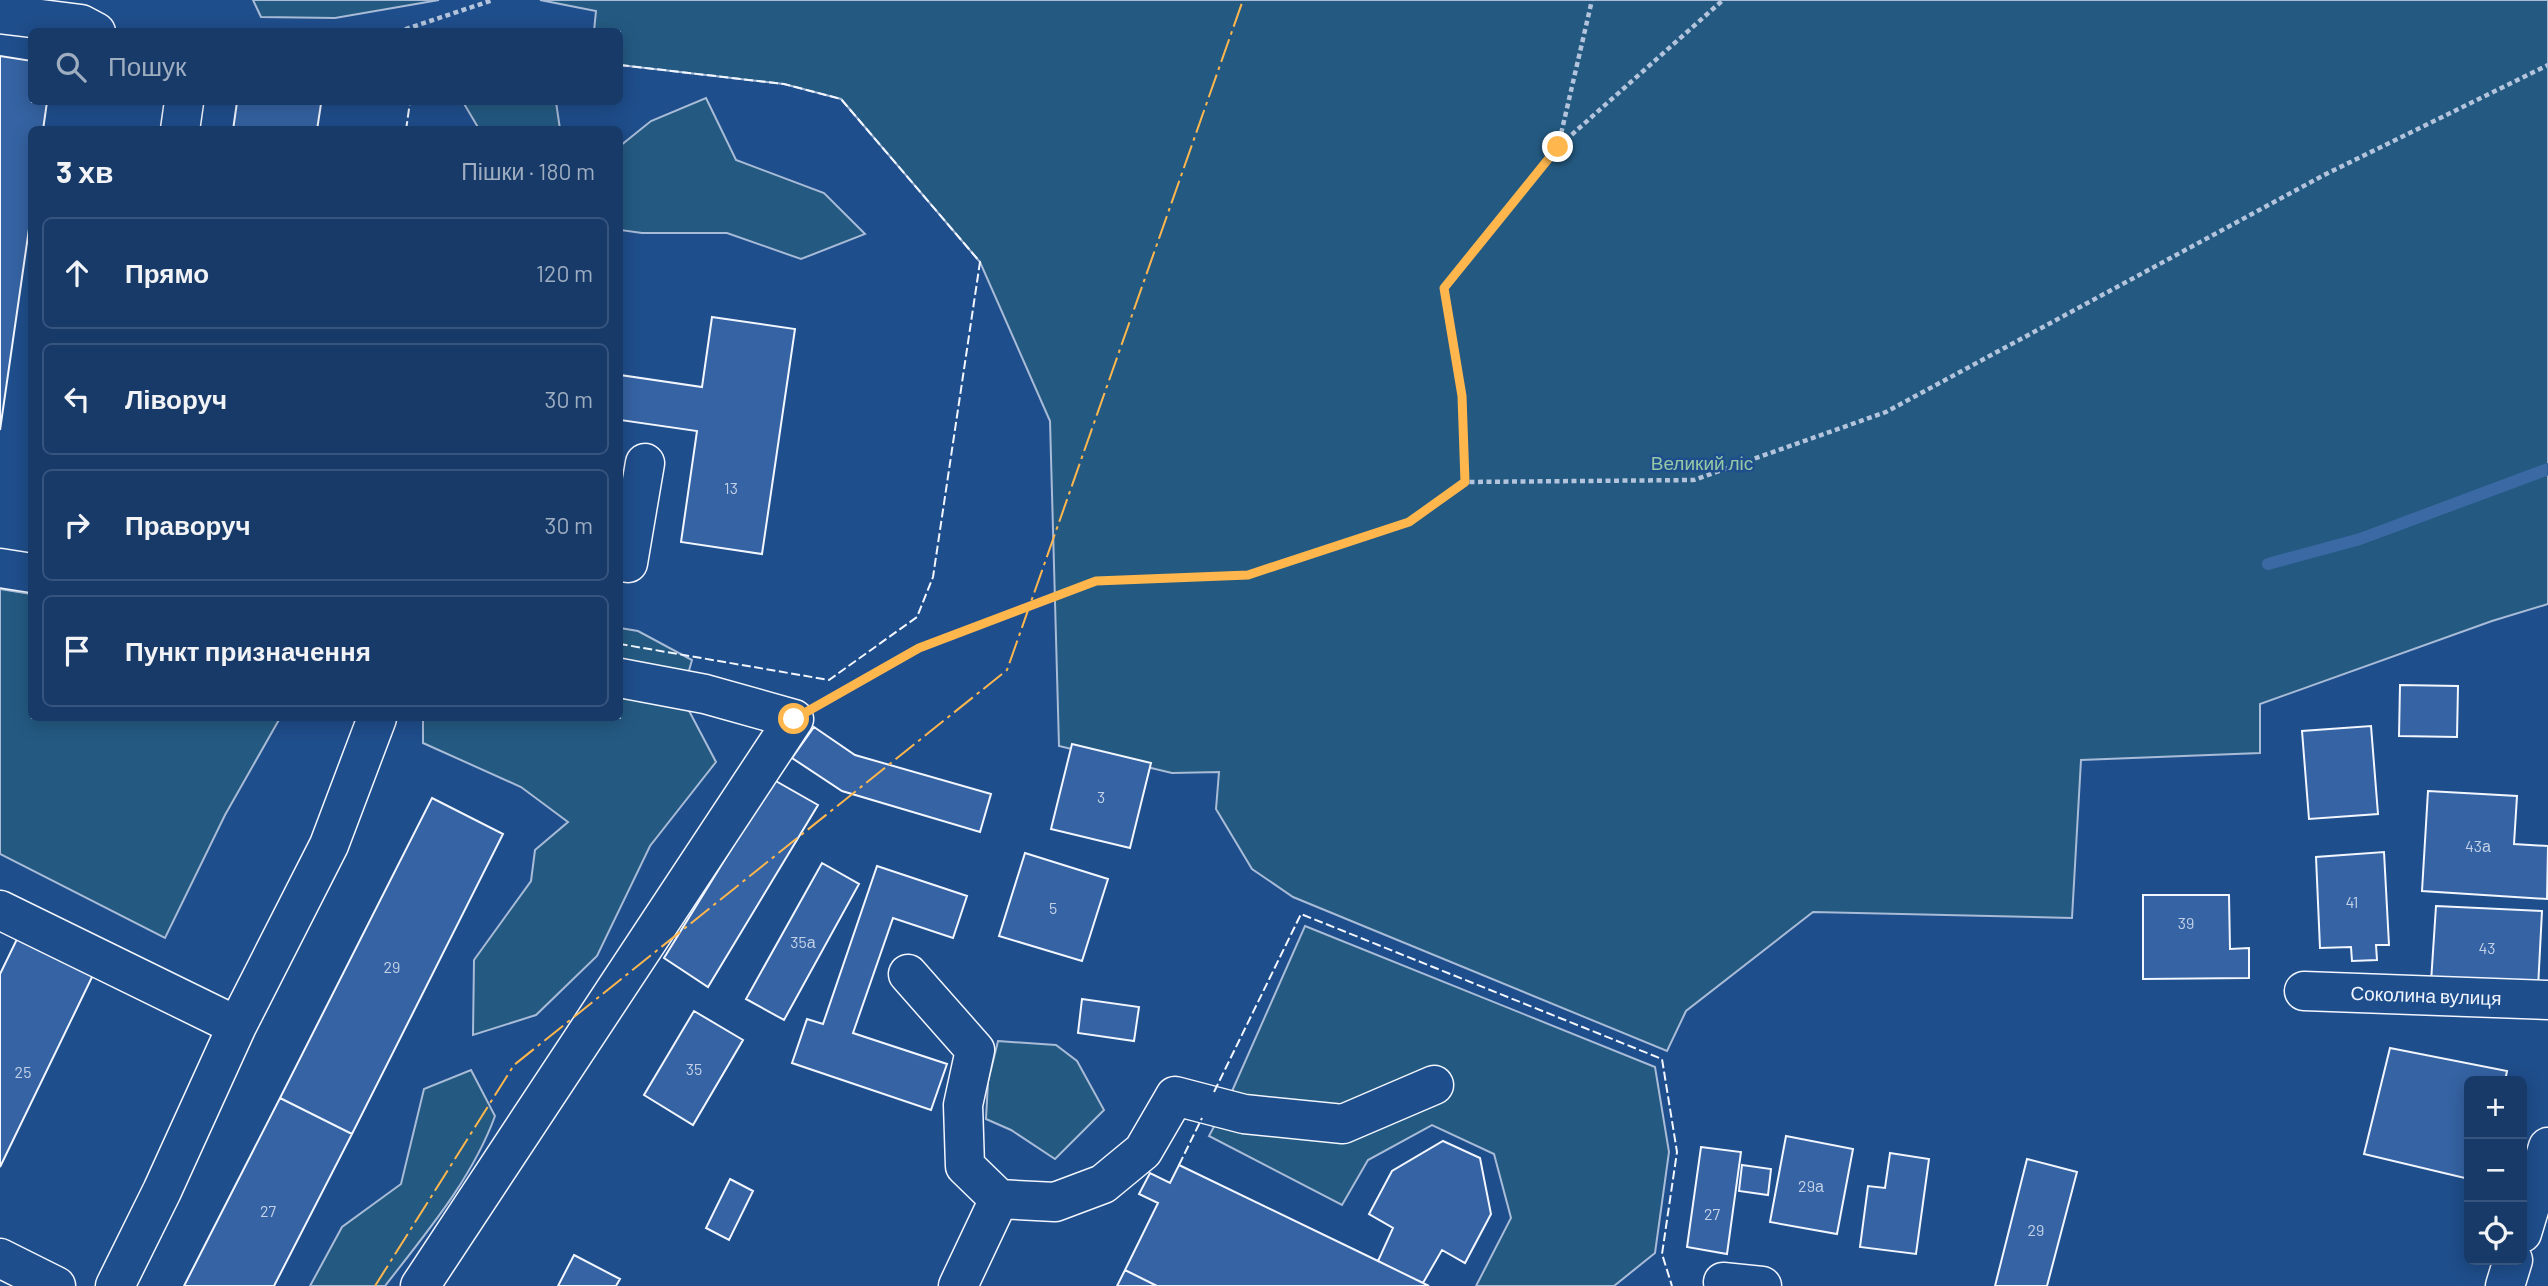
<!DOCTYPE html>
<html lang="uk">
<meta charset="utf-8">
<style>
:root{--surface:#173a69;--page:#244571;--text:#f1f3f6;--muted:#9eadc0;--line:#36547d}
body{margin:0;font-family:Barlow,sans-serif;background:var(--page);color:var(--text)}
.controls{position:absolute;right:21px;bottom:21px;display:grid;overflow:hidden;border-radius:10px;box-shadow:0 4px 18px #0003}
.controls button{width:63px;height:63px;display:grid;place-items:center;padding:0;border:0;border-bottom:2px solid var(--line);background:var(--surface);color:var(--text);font:35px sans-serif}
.stop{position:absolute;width:21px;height:21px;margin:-16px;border:5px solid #ffb74d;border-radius:50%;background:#fff}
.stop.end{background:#ffb74d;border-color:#fff;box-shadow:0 2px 7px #0008}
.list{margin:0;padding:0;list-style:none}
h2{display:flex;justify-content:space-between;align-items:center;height:91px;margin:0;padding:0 28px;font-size:30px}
h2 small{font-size:23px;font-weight:400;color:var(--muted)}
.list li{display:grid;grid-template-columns:46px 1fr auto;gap:21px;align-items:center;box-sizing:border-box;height:112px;margin:0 14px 14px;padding:0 14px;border:2px solid var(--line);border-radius:10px}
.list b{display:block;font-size:26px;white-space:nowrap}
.list em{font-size:23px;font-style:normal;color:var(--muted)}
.icon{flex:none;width:38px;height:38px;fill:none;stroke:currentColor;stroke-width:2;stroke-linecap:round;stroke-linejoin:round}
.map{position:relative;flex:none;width:2548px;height:1286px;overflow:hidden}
.search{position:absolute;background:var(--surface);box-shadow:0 4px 18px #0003;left:28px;top:28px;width:595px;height:77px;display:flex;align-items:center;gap:18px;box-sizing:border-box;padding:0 24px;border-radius:10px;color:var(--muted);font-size:26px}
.panel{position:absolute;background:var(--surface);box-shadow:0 4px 18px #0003;left:28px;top:126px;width:595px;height:595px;border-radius:10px}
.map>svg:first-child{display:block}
.green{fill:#245a82;stroke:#a8bbd7;stroke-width:2}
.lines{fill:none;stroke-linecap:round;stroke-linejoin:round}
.stream{stroke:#3b69a3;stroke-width:12}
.building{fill:#3563a3;stroke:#f2f6ff;stroke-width:2}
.minor-casing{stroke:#f2f6ff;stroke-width:41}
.path{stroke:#b3c4dc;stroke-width:4.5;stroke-dasharray:5 3.5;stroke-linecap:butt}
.minor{stroke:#1f4e8c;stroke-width:38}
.fence{stroke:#f2f6ff;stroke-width:2;stroke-dasharray:9 3.5;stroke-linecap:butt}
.power{stroke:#ffb74d;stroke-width:2;stroke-dasharray:24 5 3.5 5;stroke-linecap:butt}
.route{stroke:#ffb74d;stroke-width:9}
.labels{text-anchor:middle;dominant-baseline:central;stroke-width:5;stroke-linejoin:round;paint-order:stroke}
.number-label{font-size:16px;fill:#c3d1e8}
.park-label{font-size:19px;fill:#97c8a6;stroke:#1f4e8c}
.street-label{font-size:19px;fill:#f2f6ff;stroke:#1f4e8c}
</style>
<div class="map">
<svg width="2548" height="1286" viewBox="0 0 2548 1286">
<rect width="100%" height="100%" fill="#1f4e8c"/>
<path class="green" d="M 253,0 L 439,0 L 335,18 L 261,17 Z
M 540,0 L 2548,0 L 2548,604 L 2492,621 L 2260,704 L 2260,753 L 2081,760 L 2072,918 L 1813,912 L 1686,1011 L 1667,1051 L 1293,897 L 1252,869 L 1216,809 L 1219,772 L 1172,773 L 1059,746 L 1050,421 L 980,262 L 841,99 L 784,84 L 620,65 L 620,32 L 594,31 L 596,11 Z
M 706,98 L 736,160 L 824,193 L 865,234 L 801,259 L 727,233 L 642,233 L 620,230 L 620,146 L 651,121 Z
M 463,102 L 556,102 L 560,129 L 479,129 Z
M 0,589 L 31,594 L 32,718 L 280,718 L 225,815 L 165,938 L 0,854 Z
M 620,628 L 638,631 L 692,660 L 688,674 L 687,707 L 716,762 L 650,846 L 597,956 L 536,1015 L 473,1035 L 474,960 L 531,881 L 535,850 L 568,822 L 521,787 L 423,743 L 423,718 L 620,718 Z
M 1305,926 L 1655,1067 L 1669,1152 L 1655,1253 L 1614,1286 L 1476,1286 L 1511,1218 L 1494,1154 L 1432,1125 L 1368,1160 L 1342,1205 L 1209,1136 L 1229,1098 Z
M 998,1041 L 1056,1045 L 1077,1061 L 1104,1110 L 1055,1159 L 1011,1130 L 986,1119 L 988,1082 Z
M 471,1070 L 495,1116 C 472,1179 426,1233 385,1286 L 310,1286 L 342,1227 L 401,1184 L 424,1089 Z"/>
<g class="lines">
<path class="stream" d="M 2268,564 L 2360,539 L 2548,469"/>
</g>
<path class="building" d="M 0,56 L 32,61 L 32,102 L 47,102 L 43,130 L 32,130 L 32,208 L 0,430 Z
M 237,102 L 303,102 L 321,104 L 317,130 L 233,130 Z
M 712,317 L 795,329 L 762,554 L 681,542 L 697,431 L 620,420 L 620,375 L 702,387 Z
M 2400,685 L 2458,686 L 2457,737 L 2399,736 Z
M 2371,726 L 2378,814 L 2309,819 L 2302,731 Z
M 814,727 L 855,755 L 991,794 L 980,832 L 842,791 L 792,758 Z
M 1072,744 L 1151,763 L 1130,848 L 1051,829 Z
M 774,780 L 818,805 L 708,987 L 664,958 Z
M 2428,791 L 2517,796 L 2514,844 L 2548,846 L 2547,899 L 2422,891 Z
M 432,798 L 503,834 L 352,1134 L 280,1098 Z
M 2384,852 L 2389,945 L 2376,945 L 2377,960 L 2352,961 L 2351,947 L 2320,948 L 2316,857 Z
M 1025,853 L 1108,879 L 1082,961 L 999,936 Z
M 822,863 L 859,884 L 784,1020 L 746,999 Z
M 877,866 L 967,896 L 953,938 L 893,918 L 853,1033 L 947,1064 L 931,1110 L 792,1063 L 807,1019 L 823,1024 Z
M 2143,895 L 2229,895 L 2230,949 L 2249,948 L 2249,978 L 2143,979 Z
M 2436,906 L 2542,911 L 2538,988 L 2431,982 Z
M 18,937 L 94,973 L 0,1167 L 0,974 Z
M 1082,999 L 1139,1007 L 1134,1041 L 1078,1033 Z
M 694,1011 L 743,1040 L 693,1125 L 644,1095 Z
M 2390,1048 L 2507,1071 L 2505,1081 L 2469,1081 L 2469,1179 L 2364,1154 Z
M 280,1098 L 352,1134 L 274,1286 L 184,1286 Z
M 1786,1136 L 1853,1149 L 1837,1234 L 1770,1222 Z
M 1443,1141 L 1480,1158 L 1491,1214 L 1465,1263 L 1442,1250 L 1423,1283 L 1378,1261 L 1393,1228 L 1369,1214 L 1392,1171 Z
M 1701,1147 L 1741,1152 L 1727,1254 L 1687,1247 Z
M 1890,1153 L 1929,1159 L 1916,1254 L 1860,1247 L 1868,1186 L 1885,1188 Z
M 2027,1159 L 2077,1172 L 2047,1286 L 1995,1286 Z
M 1179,1165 L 1378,1261 L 1429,1286 L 1157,1286 L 1125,1270 L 1158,1203 L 1139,1194 L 1150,1173 L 1170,1183 Z
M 1742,1165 L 1771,1169 L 1768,1195 L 1739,1191 Z
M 730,1179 L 753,1191 L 729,1240 L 706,1228 Z
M 574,1255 L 620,1279 L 616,1286 L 558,1286 Z
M 1125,1270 L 1157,1286 L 1117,1286 Z"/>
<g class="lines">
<g class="minor-casing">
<path id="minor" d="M 0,14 L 81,24 L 96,32
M 180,130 L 184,102
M 620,562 L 628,563 L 645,463
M 0,568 L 32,573
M 0,910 L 237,1026
M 908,974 L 975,1050 L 963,1105 L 965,1166 L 999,1199 L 958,1286
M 2304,991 L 2548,1000
M 999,1199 L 1055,1202 L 1103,1184 L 1143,1151 L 1175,1096 L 1244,1114 L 1343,1124 L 1434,1085
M 2522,1233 L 2548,1147
M 0,1258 L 56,1286
M 1723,1282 L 1762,1286
M 115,1286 L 162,1191 L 237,1026 L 329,845 L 377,718
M 420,1286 L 794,719 L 705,694 L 620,678
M 2505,1286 L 2513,1260"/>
</g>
<path class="path" d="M 397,32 L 493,0
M 1559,146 L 1723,0
M 1465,482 L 1462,396 L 1444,288 L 1558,147 L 1592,0
M 828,699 L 919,648 L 1096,581 L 1248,575 L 1409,522 L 1465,482 L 1694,480 L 1886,412 L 2324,175 L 2548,65"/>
<use href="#minor" class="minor"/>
<path class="fence" d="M 620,65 L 784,84 L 841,99 L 980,262 L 933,577 L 917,617 L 829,680 L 620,644
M 406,130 L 410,102
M 1214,1092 L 1301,914 L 1662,1059 L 1677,1152 L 1662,1254 L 1672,1286
M 1179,1165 L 1202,1118"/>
<path class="power" d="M 375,1286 L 514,1065 L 1007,670 L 1243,0"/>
</g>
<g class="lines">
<path class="route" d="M 794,719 L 919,648 L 1096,581 L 1248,575 L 1409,522 L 1465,482 L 1462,396 L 1444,288 L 1558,147"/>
</g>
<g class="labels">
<g class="number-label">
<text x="731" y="487">13</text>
<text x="1101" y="796">3</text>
<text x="2478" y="845">43а</text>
<text x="2352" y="901">41</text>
<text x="1053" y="907">5</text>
<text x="2186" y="922">39</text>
<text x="803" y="941">35а</text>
<text x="2487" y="947">43</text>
<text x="392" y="966">29</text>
<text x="694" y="1068">35</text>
<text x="23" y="1071">25</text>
<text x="1811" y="1185">29а</text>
<text x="268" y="1210">27</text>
<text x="1712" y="1213">27</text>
<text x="2036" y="1229">29</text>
</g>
<g class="park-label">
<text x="1702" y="462">Великий ліс</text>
</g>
<g class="street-label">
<text transform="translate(2426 995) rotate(2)">Соколина вулиця</text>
</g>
</g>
</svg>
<div class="controls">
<button>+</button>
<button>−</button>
<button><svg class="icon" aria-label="locate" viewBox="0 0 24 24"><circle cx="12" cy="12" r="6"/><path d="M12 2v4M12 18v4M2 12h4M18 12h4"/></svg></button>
</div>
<div class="stop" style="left:794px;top:719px"></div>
<div class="stop end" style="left:1558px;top:147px"></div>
<div class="search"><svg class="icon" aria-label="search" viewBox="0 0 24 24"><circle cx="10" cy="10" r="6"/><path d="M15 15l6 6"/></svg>Пошук</div>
<section class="panel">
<h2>3 хв<small>Пішки · 180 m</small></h2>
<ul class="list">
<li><svg class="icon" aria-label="ahead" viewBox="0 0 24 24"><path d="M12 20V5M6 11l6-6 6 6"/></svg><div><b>Прямо</b></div><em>120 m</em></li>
<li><svg class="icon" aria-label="left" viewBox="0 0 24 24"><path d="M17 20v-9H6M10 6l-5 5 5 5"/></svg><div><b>Ліворуч</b></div><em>30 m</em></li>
<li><svg class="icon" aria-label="right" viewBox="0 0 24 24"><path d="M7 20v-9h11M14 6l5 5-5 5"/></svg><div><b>Праворуч</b></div><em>30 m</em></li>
<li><svg class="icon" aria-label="arrive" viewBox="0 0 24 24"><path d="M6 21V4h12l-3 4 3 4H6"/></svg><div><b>Пункт призначення</b></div></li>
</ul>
</section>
</div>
